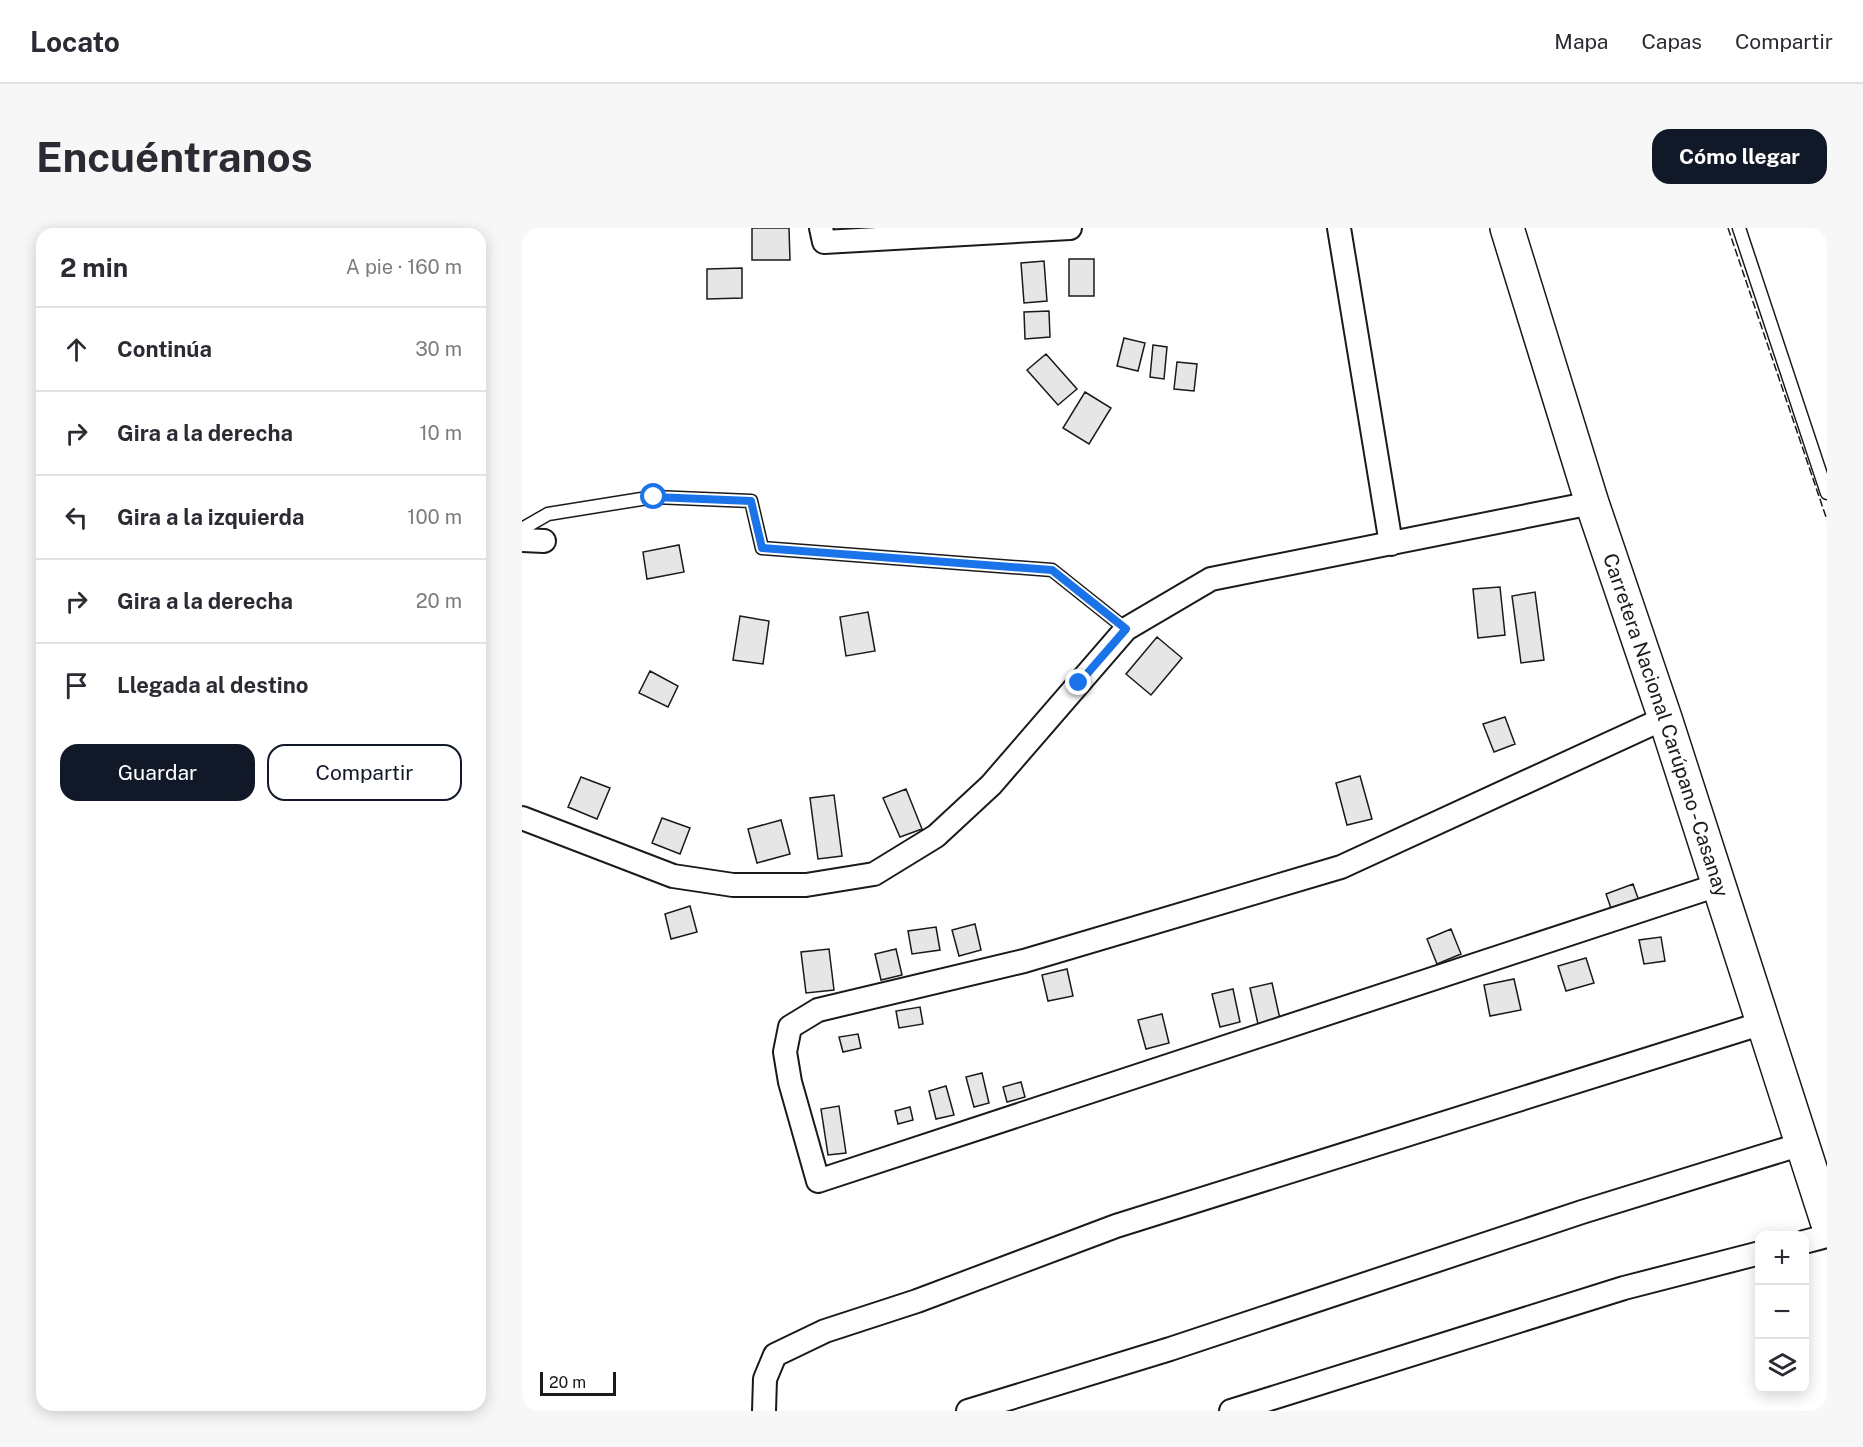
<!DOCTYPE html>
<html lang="es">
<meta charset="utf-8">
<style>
:root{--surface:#fff;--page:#f7f7f7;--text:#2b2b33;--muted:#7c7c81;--line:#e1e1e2;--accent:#111827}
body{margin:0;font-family:"Public Sans",sans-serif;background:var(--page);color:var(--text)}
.controls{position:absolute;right:18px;bottom:18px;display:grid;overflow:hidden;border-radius:12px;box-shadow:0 3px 15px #0003}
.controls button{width:54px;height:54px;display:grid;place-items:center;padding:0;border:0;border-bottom:2px solid var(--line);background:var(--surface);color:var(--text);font:30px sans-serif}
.scale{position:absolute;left:18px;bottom:15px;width:76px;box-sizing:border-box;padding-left:6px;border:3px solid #1a1a1a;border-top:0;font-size:16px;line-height:21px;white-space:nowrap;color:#1a1a1a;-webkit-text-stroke:4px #fff;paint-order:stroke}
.stop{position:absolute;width:18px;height:18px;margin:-14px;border:4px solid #1a73e8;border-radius:50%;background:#fff}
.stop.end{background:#1a73e8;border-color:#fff;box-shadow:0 2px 6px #0008}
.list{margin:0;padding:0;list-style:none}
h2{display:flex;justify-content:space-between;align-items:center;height:78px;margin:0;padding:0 24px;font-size:26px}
h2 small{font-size:20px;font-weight:400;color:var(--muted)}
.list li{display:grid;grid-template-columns:39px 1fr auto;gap:18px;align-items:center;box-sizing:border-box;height:84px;padding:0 24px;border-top:2px solid var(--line)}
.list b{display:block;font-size:22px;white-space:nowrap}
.list em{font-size:20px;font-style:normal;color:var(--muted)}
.actions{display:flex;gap:12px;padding:18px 24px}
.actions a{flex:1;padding:14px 0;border:2px solid var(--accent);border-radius:18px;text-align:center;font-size:21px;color:var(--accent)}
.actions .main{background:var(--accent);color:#fff}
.icon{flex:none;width:33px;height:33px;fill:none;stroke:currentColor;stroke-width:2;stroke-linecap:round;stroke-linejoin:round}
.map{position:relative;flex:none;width:1305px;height:1183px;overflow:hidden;border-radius:18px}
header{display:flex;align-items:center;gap:36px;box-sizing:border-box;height:84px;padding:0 30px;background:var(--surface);border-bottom:2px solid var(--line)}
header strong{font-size:28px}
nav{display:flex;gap:33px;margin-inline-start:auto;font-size:21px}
.intro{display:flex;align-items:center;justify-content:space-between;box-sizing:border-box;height:144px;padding:0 36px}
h1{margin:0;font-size:42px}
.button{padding:15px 27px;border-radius:18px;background:var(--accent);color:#fff;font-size:21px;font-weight:700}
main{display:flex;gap:36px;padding:0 36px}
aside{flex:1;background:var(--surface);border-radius:18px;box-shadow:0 3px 15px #0003}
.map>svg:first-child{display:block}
.building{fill:#e6e6e6;stroke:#1a1a1a;stroke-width:1.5}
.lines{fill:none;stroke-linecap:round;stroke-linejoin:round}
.lane-casing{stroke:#1a1a1a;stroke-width:15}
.street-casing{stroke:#1a1a1a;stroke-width:26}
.highway-casing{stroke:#1a1a1a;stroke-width:36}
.lane{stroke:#fff;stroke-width:12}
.street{stroke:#fff;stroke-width:22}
.highway{stroke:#fff;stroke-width:33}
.fence{stroke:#1a1a1a;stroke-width:1.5;stroke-dasharray:8 3;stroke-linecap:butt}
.route{stroke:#1a73e8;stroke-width:8}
.labels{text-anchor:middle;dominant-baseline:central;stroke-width:4.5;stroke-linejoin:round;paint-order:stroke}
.street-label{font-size:20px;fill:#1a1a1a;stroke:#fff}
</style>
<header>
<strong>Locato</strong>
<nav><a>Mapa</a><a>Capas</a><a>Compartir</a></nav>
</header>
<div class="intro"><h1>Encuéntranos</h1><a class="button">Cómo llegar</a></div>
<main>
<aside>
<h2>2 min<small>A pie · 160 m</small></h2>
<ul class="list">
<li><svg class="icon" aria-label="ahead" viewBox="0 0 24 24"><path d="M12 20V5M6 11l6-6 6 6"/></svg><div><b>Continúa</b></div><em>30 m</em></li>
<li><svg class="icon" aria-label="right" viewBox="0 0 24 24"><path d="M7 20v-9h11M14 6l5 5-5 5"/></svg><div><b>Gira a la derecha</b></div><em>10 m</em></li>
<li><svg class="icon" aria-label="left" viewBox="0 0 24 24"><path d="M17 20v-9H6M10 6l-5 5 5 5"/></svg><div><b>Gira a la izquierda</b></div><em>100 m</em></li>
<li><svg class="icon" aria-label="right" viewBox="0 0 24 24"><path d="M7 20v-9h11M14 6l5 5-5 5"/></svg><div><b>Gira a la derecha</b></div><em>20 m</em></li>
<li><svg class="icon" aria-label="arrive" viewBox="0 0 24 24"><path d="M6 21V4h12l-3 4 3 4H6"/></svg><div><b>Llegada al destino</b></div></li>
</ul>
<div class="actions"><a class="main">Guardar</a><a>Compartir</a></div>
</aside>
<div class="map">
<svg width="1305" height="1183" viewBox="0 0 1305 1183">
<rect width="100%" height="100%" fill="#fff"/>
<path class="building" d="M 230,0 L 267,0 L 268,32 L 230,32 Z
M 547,31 L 572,31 L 572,68 L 547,68 Z
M 522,33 L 525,73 L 502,75 L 499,35 Z
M 220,40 L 220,70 L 185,71 L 185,41 Z
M 527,83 L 528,109 L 503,111 L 502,84 Z
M 602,110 L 623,115 L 616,143 L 595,138 Z
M 631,117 L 645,119 L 642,151 L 628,149 Z
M 524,126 L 555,161 L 536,177 L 505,142 Z
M 655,134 L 675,136 L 672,163 L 652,161 Z
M 563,164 L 589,180 L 567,216 L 541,200 Z
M 157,317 L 162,344 L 125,351 L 121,324 Z
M 978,359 L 983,407 L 956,410 L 951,361 Z
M 1013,364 L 1022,432 L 999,435 L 990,368 Z
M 346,384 L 353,423 L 324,428 L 318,389 Z
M 218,388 L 247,393 L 241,436 L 211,432 Z
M 635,409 L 660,430 L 629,467 L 604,446 Z
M 128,443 L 156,458 L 146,479 L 117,465 Z
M 983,489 L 993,516 L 972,524 L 961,496 Z
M 838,548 L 850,591 L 825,597 L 814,555 Z
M 59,549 L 88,560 L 75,591 L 46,579 Z
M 384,561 L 400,601 L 378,609 L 361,570 Z
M 312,567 L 320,628 L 296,631 L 288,570 Z
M 140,590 L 168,600 L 158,626 L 130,615 Z
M 259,592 L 268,626 L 235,635 L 226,601 Z
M 1111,656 L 1117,673 L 1090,683 L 1084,666 Z
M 168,678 L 175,704 L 149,711 L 143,686 Z
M 453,696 L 459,722 L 437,728 L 430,702 Z
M 414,699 L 418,722 L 390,726 L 386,703 Z
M 929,701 L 939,726 L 915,736 L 905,711 Z
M 1139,709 L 1143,733 L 1122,736 L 1117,712 Z
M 307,721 L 312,762 L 284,765 L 279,724 Z
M 374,721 L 380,747 L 359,752 L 353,726 Z
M 1064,730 L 1072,755 L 1044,763 L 1036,738 Z
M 545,741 L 551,768 L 526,773 L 520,747 Z
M 992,751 L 999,782 L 968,788 L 962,757 Z
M 750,755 L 758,791 L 736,796 L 728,760 Z
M 711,761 L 718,794 L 698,799 L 690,766 Z
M 398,779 L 401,796 L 377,800 L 374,783 Z
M 640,786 L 647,815 L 624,821 L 616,792 Z
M 336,806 L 339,820 L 321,824 L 317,809 Z
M 460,845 L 467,875 L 452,879 L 444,849 Z
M 499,854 L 503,869 L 485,874 L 481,859 Z
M 424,858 L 432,887 L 414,891 L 407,863 Z
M 317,878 L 324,925 L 306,927 L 299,881 Z
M 388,879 L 391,892 L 376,896 L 373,883 Z"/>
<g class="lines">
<g class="lane-casing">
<path id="lane" d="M 1217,0 L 1305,265
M 0,301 L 26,286 L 132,269 L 229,273 L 240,320 L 530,342 L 604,401"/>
</g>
<g class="street-casing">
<path id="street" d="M 299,0 L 302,14 L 548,0
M 817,0 L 869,316
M 0,312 L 22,313
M 1143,490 L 819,639 L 502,733 L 296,782 L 268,799 L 263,824 L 268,854 L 296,953 L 1196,657
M 0,590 L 151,648 L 211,657 L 284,657 L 352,646 L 414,608 L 469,557 L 604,401 L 689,351 L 1070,275
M 1282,1014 L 1305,1008
M 242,1183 L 243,1151 L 253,1127 L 303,1103 L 395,1073 L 594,998 L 1241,795
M 446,1183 L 648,1121 L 1060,984 L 1280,916
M 709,1183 L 1102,1060 L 1238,1025"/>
</g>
<g class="highway-casing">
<g id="highway">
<path id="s1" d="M 985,0 L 1070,275 L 1143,490 L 1305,993"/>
</g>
</g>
<use href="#lane" class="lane"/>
<use href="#street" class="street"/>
<use href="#highway" class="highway"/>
<path class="fence" d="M 1206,0 L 1305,292"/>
</g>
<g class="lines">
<path class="route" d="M 132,269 L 229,273 L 240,320 L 530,342 L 604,401 L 557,455"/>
</g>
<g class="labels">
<g class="street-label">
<text stroke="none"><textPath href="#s1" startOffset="522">Carretera Nacional Carúpano - Casanay</textPath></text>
</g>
</g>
</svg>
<div class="controls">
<button>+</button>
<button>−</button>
<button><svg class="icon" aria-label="layers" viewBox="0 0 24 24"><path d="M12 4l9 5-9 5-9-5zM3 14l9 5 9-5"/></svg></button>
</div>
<div class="scale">20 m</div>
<div class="stop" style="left:132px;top:269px"></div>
<div class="stop end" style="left:557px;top:455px"></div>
</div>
</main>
